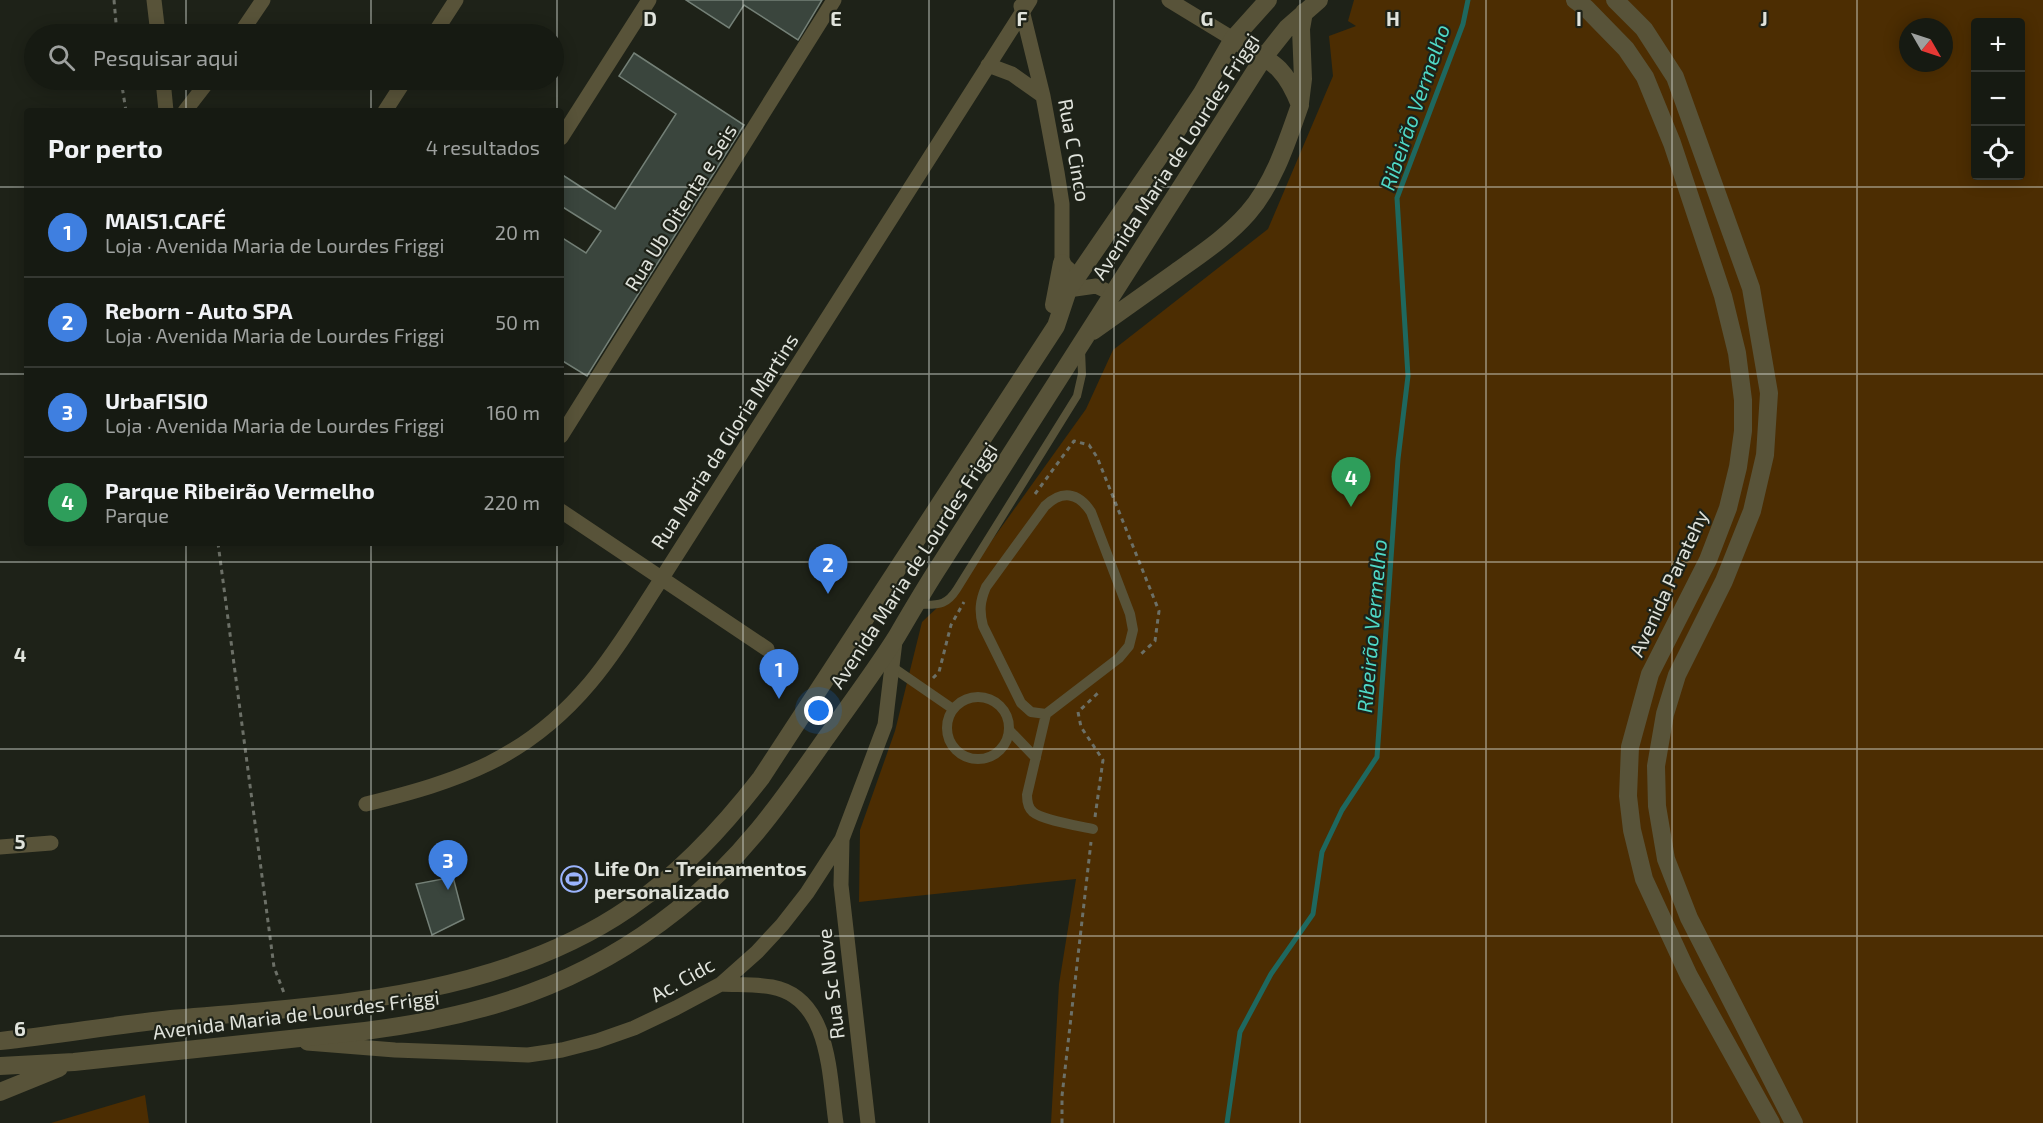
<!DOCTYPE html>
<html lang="pt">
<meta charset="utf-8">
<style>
:root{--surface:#161a12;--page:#232720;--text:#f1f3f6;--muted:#9ea19f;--line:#353832;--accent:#9bb4fd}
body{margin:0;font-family:"Exo 2",sans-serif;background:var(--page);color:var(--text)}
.controls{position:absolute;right:18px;top:18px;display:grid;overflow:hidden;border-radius:6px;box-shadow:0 3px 15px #0003}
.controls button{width:54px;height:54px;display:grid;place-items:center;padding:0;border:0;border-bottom:2px solid var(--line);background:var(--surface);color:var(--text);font:30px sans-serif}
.compass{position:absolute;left:1899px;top:18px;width:54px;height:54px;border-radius:50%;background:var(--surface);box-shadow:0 3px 15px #0003;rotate:129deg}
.you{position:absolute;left:819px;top:711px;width:21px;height:21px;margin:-15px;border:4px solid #fff;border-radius:50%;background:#1a73e8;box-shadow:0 0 0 9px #1a73e833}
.badge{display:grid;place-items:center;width:39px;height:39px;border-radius:50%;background:var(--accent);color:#fff;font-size:20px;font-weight:700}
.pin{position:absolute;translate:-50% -50px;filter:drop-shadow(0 2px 3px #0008)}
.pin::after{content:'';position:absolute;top:32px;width:21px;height:18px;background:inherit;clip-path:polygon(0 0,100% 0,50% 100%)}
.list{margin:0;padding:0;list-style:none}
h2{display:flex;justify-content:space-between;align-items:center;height:78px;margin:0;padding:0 24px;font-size:26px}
h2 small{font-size:20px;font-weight:400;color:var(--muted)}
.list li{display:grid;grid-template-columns:39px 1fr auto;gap:18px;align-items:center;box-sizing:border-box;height:90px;padding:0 24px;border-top:2px solid var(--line)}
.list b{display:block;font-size:22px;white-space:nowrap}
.list p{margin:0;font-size:20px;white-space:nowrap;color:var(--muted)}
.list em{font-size:20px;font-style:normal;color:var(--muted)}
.icon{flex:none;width:33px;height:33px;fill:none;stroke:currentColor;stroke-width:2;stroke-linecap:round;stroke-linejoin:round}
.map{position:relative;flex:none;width:2043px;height:1123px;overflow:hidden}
.search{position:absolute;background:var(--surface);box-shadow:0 3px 15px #0003;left:24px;top:24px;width:540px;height:66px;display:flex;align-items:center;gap:15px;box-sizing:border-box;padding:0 21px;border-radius:33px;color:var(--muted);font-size:22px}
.panel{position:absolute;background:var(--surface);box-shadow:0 3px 15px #0003;left:24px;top:108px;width:540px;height:438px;border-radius:6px}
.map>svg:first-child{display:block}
.green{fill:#4c2d02;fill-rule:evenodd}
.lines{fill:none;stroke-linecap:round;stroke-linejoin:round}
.stream{stroke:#1e685f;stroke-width:5}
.building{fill:#3a453d;stroke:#748077;stroke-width:1.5}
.path{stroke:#6c7067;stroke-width:3;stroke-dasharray:4.5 4.5;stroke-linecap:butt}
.service{stroke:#585339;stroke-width:8}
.pedestrian{stroke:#585339;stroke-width:10}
.minor{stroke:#585339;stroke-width:15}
.tertiary{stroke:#585339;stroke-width:18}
.grid{fill:none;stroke:#e0e3dc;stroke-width:1.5;stroke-opacity:0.55}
.labels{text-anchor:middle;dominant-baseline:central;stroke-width:4.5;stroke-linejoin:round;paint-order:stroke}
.street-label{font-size:20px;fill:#e0e3dc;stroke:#1e2218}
.poi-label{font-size:20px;font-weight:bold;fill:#e0e3dc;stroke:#1e2218;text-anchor:start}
.water-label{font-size:21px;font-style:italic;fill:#4fd9c7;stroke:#1e2218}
.grid-label{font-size:20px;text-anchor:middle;font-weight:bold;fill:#e0e3dc;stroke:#1e2218;stroke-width:4.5;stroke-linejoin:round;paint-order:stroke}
</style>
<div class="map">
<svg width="2043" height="1123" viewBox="0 0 2043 1123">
<rect width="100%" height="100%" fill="#1e2218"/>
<path class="green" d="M 1354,0 L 2043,0 L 2043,1123 L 1051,1123 L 1059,984 L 1076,879 L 859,902 L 860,830 L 895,731 L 922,622 L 957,589 L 1086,409 L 1113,350 L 1268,229 L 1333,76 L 1329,36 L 1356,26 L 1348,21 ZM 1976,22 L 2020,22 L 2020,176 L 1976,176 ZM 1908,27 L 1944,27 L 1944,63 L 1908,63 Z
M 145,1095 L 149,1123 L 51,1123 Z"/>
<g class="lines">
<path class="stream" d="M 1227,1123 L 1240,1032 L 1271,974 L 1313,914 L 1322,852 L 1342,810 L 1377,757 L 1398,459 L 1408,376 L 1397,198 L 1463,24 L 1468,0"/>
</g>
<path class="building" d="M 686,0 L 822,0 L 798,40 L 744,5 L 729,28 Z
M 634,53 L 744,125 L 587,376 L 561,360 L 561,237 L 586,253 L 601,231 L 561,206 L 561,174 L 615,209 L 676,114 L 619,76 Z
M 453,877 L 464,919 L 432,935 L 416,884 Z"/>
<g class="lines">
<path class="path" d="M 114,0 L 117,34
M 121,80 L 126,111
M 1035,494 L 1074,441 L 1089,445 L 1097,457 L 1159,611 L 1155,641 L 1141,654
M 218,543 L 274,967 L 284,993
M 933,678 L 939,672 L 951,625 L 964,602
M 1095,817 L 1103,760 L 1081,727 L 1078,712 L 1098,693
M 1062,1123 L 1062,1096 L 1091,842"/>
<path class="service" d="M 916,605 C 936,604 945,608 957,589 L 1077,396 L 1082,374 L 1081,350"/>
<path class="pedestrian" d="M 892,667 L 953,709
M947 728a31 31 0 1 1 62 0a31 31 0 1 1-62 0Z
M 1046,714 L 1031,712 L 1021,703 L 983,626 C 979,611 980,601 986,587 L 1045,506 C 1062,490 1078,492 1091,512 L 1130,614 L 1133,630 L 1129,646 L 1119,658 L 1046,714 L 1027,795 C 1027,801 1028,808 1033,812 C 1042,820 1080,826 1093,829
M 1009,730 L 1036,758"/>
<path class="minor" d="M 154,0 L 158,34
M 1169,0 L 1233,39
M 1021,6 L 1043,96 L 1057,172 L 1062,204 L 1062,263 L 1075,275 L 1070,288
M 240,34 L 263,0
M 434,34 L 456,0
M 988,65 L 1012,74 L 1043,96
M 163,80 L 166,111
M 185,111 L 209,80
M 385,111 L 405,80
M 561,138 L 649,0
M 1068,290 L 1096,286 L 1113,294
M 561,436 L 834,0
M 561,511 L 767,649
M 366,804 C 459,781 526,759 590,683 C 617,651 639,613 662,578 L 1030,0
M 842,840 L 841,885 L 868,1123
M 0,847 L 51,843
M 721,984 C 737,985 755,984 772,987 C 831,998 829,1077 836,1123
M 307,1043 L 395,1050 L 528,1055 L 562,1050 L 597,1041 L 634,1028 L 676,1008 L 721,984 L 757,952 L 782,925 L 807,893 L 842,839 L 885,725 L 895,641"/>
<path class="tertiary" d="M 1575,0 L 1586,8 L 1626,49 L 1645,77 L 1672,143 L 1723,296 L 1737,353 L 1743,400 L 1743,431 L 1738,467 L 1728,508 L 1708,560 L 1650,674 L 1630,747 L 1628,796 L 1632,830 L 1644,879 L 1689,976 L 1771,1123
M 1615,0 L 1644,29 L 1675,77 L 1751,288 L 1769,393 L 1765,455 L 1752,511 L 1724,581 L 1677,675 L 1665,714 L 1656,766 L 1657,806 L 1666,859 L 1689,918 L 1794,1123
M 1300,103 L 1303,79 L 1301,29 L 1304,12
M 1054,305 L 1062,263
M 1093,331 C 1121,311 1149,291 1176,272 C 1201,254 1227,237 1248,213 C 1274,183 1287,142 1300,105 C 1283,62 1270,62 1233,39
M 0,1041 C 57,1035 114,1025 171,1019 C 324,1006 498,998 629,908 C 681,873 723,827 761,778 L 1056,326 L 1068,290 L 1164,150 L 1202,93 L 1233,39 L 1268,0
M 0,1066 L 74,1062 L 365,1031 C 483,1016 583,985 677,910 C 741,860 780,804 826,738 C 850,704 875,671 897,636 C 911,612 925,588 940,565 C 1049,396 1155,226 1264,57 L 1287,28 L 1319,0
M 0,1092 L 59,1068"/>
</g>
<path class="grid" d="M 186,0 L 186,34M 371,0 L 371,34M 557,0 L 557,111M 743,0 L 743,1123M 929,0 L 929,1123M 1114,0 L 1114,1123M 1300,0 L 1300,1123M 1486,0 L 1486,1123M 1672,0 L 1672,1123M 1857,0 L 1857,1123M 186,80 L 186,111M 371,80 L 371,111M 0,187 L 27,187M 561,187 L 2043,187M 0,374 L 27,374M 561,374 L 2043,374M 186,543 L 186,1123M 371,543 L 371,1123M 557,543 L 557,1123M 0,562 L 2043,562M 0,749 L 2043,749M 0,936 L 2043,936"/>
<defs>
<g id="stadium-ring" transform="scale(1.35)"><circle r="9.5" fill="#1e2218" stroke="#9bb4fd" stroke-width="1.5"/><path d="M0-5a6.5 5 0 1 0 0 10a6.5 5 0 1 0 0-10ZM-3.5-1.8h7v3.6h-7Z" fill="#9bb4fd"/></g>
</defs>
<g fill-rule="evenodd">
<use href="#stadium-ring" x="574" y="879"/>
</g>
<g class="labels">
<g class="street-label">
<text transform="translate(1075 150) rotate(80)">Rua C Cinco</text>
<text transform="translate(1175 156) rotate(-57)">Avenida Maria de Lourdes Friggi</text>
<text transform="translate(680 207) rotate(-58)">Rua Ub Oitenta e Seis</text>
<text transform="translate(724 441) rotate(-57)">Rua Maria da Gloria Martins</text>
<text transform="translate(913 565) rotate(-57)">Avenida Maria de Lourdes Friggi</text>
<text transform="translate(1668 583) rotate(-65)">Avenida Paratehy</text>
<text transform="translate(682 979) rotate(-29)">Ac. Cidc</text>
<text transform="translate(830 984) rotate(-97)">Rua Sc Nove</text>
<text transform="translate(296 1014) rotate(-7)">Avenida Maria de Lourdes Friggi</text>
</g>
<g class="poi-label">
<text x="594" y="868">Life On - Treinamentos<tspan x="594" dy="23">personalizado</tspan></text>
</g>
<g class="water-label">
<text transform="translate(1414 107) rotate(-71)">Ribeirão Vermelho</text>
<text transform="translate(1371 626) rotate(-85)">Ribeirão Vermelho</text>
</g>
</g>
<g class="grid-label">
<text x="650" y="26">D</text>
<text x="836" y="26">E</text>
<text x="1022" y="26">F</text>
<text x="1207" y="26">G</text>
<text x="1393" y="26">H</text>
<text x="1579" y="26">I</text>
<text x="1764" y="26">J</text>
<text x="20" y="662">4</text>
<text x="20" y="849">5</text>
<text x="20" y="1036">6</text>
</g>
</svg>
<div class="controls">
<button>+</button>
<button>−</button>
<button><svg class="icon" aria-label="locate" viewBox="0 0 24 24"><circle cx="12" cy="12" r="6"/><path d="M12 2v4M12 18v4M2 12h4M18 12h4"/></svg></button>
</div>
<svg class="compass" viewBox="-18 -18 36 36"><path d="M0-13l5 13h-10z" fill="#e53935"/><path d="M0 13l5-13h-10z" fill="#9ea19f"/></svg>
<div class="you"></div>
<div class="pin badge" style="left:779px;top:699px;background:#3f7fe0">1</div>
<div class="pin badge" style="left:828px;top:594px;background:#3f7fe0">2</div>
<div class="pin badge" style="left:448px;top:890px;background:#3f7fe0">3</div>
<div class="pin badge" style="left:1351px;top:507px;background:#2e9e5b">4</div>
<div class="search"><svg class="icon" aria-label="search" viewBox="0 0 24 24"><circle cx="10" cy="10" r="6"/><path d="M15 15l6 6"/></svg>Pesquisar aqui</div>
<section class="panel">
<h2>Por perto<small>4 resultados</small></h2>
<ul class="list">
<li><span class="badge" style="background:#3f7fe0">1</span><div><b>MAIS1.CAFÉ</b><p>Loja · Avenida Maria de Lourdes Friggi</p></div><em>20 m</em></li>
<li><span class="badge" style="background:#3f7fe0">2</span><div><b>Reborn - Auto SPA</b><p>Loja · Avenida Maria de Lourdes Friggi</p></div><em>50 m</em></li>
<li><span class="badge" style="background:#3f7fe0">3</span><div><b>UrbaFISIO</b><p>Loja · Avenida Maria de Lourdes Friggi</p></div><em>160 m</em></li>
<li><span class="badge" style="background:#2e9e5b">4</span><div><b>Parque Ribeirão Vermelho</b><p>Parque</p></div><em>220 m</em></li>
</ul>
</section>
</div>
